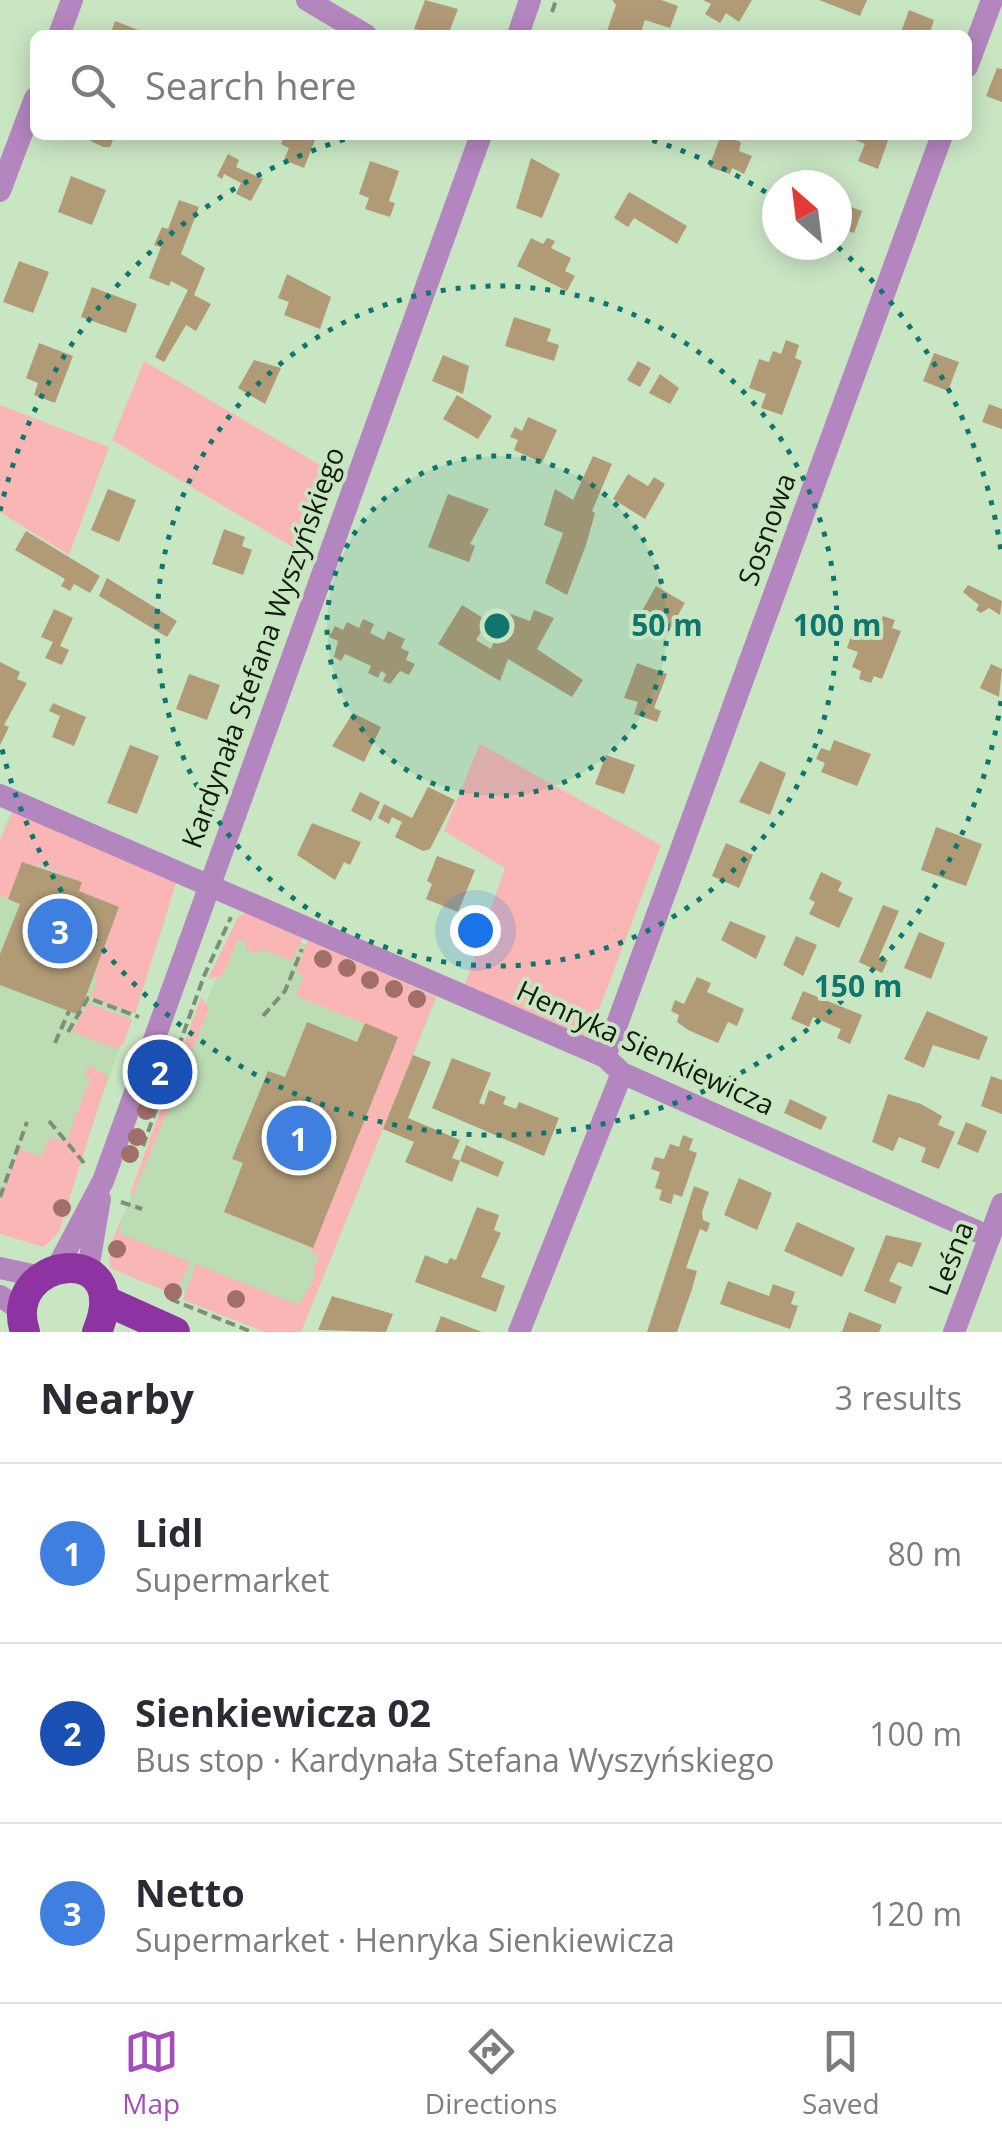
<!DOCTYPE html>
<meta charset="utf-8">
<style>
:root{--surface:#fff;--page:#f7f7f7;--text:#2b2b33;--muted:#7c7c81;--line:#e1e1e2;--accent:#a54db9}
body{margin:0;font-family:"Open Sans",sans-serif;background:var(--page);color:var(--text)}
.compass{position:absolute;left:762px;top:170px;width:90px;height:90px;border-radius:50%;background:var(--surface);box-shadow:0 5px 25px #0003;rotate:332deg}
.you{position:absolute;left:475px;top:930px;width:35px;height:35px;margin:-25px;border:8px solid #fff;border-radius:50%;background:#1a73e8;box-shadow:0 0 0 15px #1a73e833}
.badge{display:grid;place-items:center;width:65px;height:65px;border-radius:50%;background:var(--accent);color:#fff;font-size:32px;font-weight:700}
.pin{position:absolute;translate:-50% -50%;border:5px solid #fff;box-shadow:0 2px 10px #0006}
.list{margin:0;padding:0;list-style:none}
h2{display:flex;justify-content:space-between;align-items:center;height:130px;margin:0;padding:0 40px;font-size:42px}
h2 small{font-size:32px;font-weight:400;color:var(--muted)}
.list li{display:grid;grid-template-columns:65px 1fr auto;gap:30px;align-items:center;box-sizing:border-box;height:180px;padding:0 40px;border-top:2px solid var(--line)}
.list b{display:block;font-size:38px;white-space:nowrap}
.list p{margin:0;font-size:32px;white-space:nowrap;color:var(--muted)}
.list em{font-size:32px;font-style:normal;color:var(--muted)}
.icon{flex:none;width:55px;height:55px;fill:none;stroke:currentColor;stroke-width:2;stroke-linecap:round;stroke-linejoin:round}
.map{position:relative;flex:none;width:1002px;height:1332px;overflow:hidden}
.search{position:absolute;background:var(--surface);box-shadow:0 5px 25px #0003;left:30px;right:30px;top:30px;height:110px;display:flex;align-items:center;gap:25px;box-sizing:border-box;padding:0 35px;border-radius:15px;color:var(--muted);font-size:38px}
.sheet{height:670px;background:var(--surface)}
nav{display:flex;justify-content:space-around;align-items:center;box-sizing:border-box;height:140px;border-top:2px solid var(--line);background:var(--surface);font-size:28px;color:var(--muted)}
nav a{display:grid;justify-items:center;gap:5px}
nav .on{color:var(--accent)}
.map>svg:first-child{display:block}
.built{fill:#bcddb4}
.green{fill:#f9b6b5}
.building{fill:#b19b77}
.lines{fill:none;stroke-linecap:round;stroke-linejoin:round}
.path{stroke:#7b9076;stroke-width:4;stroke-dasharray:10 5;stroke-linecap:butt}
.minor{stroke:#b486bf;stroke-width:22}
.major{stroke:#8e34a2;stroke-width:30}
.tree{fill:#a16e6a}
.ring{fill:none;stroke:#0f766e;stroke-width:5;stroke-dasharray:5 10}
.labels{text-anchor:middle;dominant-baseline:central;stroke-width:8;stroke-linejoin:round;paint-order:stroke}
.street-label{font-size:28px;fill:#131d10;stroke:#c9e6c3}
.centre{fill:#0f766e;stroke:#c9e6c3;stroke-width:5}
.ring-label{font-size:30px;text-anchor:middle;font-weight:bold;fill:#0f766e;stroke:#c9e6c3;stroke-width:8;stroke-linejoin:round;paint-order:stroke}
</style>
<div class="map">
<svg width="1002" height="1332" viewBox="0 0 1002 1332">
<rect width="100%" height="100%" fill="#c9e6c3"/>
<path class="built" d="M 9,817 L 149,881 L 166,919 L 50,1242 L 0,1222 L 0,840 Z
M 240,916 L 436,999 L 301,1332 L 270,1332 L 125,1264 L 114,1239 Z"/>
<path class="green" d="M 144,361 L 325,468 L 296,549 L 112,440 Z
M 0,405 L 109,447 L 69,555 L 0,512 Z
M 480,744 L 661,845 L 588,1039 L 465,984 L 505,868 L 444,831 Z
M 13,811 L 176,883 L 135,1014 L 90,996 L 98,980 L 94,977 L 119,907 L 79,891 L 82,882 L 37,864 L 35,868 L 22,863 L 8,899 L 0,895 L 0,840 Z
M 246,913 L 303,938 L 292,961 L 260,949 L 257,954 L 245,949 L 247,942 L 238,939 L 222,977 L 208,979 L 238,917 Z
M 308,940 L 436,997 L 301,1332 L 265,1332 L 183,1300 L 196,1264 L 299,1305 L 316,1274 L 313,1271 L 319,1256 L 311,1252 L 397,1037 L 296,996 L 304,976 L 296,972 Z
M 201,997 L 209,1008 L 133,1196 L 130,1194 Z
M 88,1003 L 132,1020 L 123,1045 L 115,1048 L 72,1032 Z
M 89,1065 L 108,1076 L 59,1232 L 44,1247 L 0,1234 L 0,1202 L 19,1148 L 41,1157 L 50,1137 L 66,1142 L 90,1079 L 84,1076 Z
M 122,1216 L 119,1233 L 190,1262 L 175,1295 L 110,1268 L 109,1249 Z"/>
<path class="building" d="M 425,0 L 458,9 L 448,35 L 414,29 Z
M 612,0 L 661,0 L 678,6 L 670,28 L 645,20 L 640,35 L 618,35 L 607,31 L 616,5 Z
M 703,0 L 752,0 L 739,22 L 726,13 L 720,23 L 705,14 L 711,4 Z
M 819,0 L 867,0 L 860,16 Z
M 909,10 L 934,20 L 929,35 L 900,35 Z
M 115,21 L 151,35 L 110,35 Z
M 997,68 L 1002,69 L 1002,102 L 986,96 Z
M 79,135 L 115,135 L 110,147 L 103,147 Z
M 284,135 L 317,135 L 304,168 L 284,160 L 289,148 L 281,144 Z
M 721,135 L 741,142 L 739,151 L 752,156 L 744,174 L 732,168 L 730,174 L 709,167 Z
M 842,135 L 890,135 L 878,169 L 858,161 L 865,144 Z
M 228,154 L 239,160 L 236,167 L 263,179 L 251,201 L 236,194 L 241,183 L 224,174 L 222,179 L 217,176 Z
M 531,158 L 560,174 L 542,218 L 516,208 Z
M 370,161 L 399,171 L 389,201 L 395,203 L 390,217 L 365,209 L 369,198 L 359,194 Z
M 71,176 L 106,190 L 92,225 L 58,212 Z
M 629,192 L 687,226 L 677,244 L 634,218 L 628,227 L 614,218 Z
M 179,200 L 199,207 L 181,254 L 205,268 L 194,295 L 211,304 L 196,331 L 186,325 L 164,362 L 155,357 L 188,290 L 171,281 L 169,286 L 149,278 L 161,247 L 154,245 L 162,227 L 168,229 Z
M 837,202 L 862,211 L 854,233 L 837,227 Z
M 531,238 L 543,244 L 547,238 L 555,241 L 551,248 L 571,258 L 565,271 L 575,276 L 567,291 L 517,266 Z
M 19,261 L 49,272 L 33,313 L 3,302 Z
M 287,274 L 331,297 L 320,329 L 284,315 L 289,302 L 278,298 Z
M 92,287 L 137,304 L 126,333 L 81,317 Z
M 514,317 L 551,329 L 547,341 L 559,345 L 554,361 L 505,346 Z
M 786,340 L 799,345 L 795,358 L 802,361 L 782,415 L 761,408 L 766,394 L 749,388 L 759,359 L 769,362 L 773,351 L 781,354 Z
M 39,343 L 73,356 L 55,403 L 34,395 L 38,383 L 26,378 Z
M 934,353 L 959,362 L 948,391 L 923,381 Z
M 443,355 L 469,366 L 463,394 L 432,381 Z
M 254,360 L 281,368 L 265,404 L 238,388 Z
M 638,361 L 651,368 L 640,387 L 627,380 Z
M 660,374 L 679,388 L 670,404 L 649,393 Z
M 457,395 L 492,416 L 478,439 L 443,419 Z
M 989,404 L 1002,409 L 1002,429 L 982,422 Z
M 528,417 L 557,430 L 542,463 L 514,450 L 518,440 L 510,437 L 515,427 L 522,431 Z
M 593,456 L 612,464 L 592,511 L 595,513 L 586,545 L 567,595 L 545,583 L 563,533 L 544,525 L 555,489 L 573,500 Z
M 628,474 L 648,486 L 654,477 L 665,484 L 645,519 L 613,499 Z
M 108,489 L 136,500 L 119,542 L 91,530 Z
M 448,494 L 489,509 L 470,544 L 475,546 L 469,562 L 428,547 Z
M 224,529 L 245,537 L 242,546 L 252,550 L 243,575 L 212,564 Z
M 26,531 L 100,576 L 90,593 L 74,584 L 70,591 L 61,586 L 65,579 L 15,550 Z
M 107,578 L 177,621 L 167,637 L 99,596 Z
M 968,585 L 1002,601 L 1000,615 L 989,608 L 981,613 L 976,610 L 979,605 L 963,592 Z
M 656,586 L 685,603 L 667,634 L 638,618 Z
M 462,605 L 488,621 L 476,640 L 491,649 L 505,612 L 530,621 L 534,610 L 554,618 L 537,649 L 583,680 L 572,697 L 508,659 L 500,681 L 438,644 Z
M 54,609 L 73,618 L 60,646 L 69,650 L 62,665 L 45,658 L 53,642 L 41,637 Z
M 883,616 L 895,620 L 892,628 L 901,631 L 882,679 L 874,676 L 871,683 L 859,679 L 861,671 L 852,667 L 858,652 L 847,648 L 853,630 L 864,635 L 870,619 L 880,623 Z
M 363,619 L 374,624 L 370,633 L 384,640 L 388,631 L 405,639 L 401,648 L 409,652 L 406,660 L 415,664 L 409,675 L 400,671 L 390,684 L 383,681 L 386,674 L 381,671 L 378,678 L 368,673 L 371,666 L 345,654 L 341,661 L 334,657 L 338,641 L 329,637 L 335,626 L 343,630 L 347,622 L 359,628 Z
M 0,662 L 20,672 L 17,679 L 27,683 L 4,725 L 9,727 L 0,745 Z
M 637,663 L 667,674 L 654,708 L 661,711 L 657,722 L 634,714 L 638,702 L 624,698 Z
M 991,664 L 1002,669 L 999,697 L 980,688 Z
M 189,674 L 220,685 L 207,720 L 176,709 Z
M 53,703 L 86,717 L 74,746 L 52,737 L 60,716 L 49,711 Z
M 353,713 L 381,727 L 364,762 L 332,746 Z
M 834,740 L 871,754 L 857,786 L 821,772 L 825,763 L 816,759 L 821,748 L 830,751 Z
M 130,745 L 159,756 L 137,814 L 107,803 Z
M 606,755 L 635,765 L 624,794 L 595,784 Z
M 760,761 L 786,773 L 770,815 L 739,802 Z
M 428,787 L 455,800 L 430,849 L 423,851 L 395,837 L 402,822 L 392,817 L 389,824 L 378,818 L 384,804 L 412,818 Z
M 360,792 L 380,802 L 371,821 L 351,811 Z
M 312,823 L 361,842 L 350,865 L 344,862 L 335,880 L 297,855 Z
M 936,827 L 982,844 L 966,886 L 921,870 Z
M 726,843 L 753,855 L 739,888 L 712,876 Z
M 437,856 L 475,870 L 458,912 L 426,899 L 432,884 L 427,881 Z
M 22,862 L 82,882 L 79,891 L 119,907 L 79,1015 L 0,985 L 0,954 L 20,904 L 8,899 Z
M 821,872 L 842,882 L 838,891 L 853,898 L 839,928 L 809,914 L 815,902 L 809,899 Z
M 883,905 L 899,911 L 879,957 L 888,960 L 882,973 L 859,962 Z
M 730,921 L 766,936 L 756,959 L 721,940 Z
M 919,932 L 945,943 L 931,979 L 904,968 Z
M 796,936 L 817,945 L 803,976 L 783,965 Z
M 697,977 L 711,983 L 707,992 L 744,1009 L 737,1026 L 728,1022 L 718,1043 L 688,1030 L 677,1022 L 679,1015 L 671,1011 L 675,1000 L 684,1004 Z
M 803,991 L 862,1015 L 850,1044 L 837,1038 L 841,1029 L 813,1017 L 809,1027 L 791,1019 Z
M 927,1011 L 988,1037 L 979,1060 L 933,1045 L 924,1068 L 904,1059 Z
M 307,1022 L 357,1042 L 365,1023 L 398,1037 L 313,1248 L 224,1212 L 243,1163 L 232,1159 L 268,1071 L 285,1077 Z
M 413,1055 L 431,1062 L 408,1118 L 460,1140 L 452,1158 L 460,1161 L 466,1145 L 504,1162 L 498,1177 L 460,1161 L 452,1182 L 405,1162 L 414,1142 L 383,1129 Z
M 452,1058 L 491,1073 L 479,1103 L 484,1105 L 489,1090 L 506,1097 L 503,1104 L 516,1109 L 519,1102 L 559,1118 L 544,1156 L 432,1108 Z
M 991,1076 L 1002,1080 L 1002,1114 L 981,1106 Z
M 888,1094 L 921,1104 L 942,1116 L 938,1125 L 955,1132 L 939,1169 L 921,1162 L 926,1148 L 899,1137 L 893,1151 L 872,1142 Z
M 790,1099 L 827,1117 L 821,1130 L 784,1113 Z
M 966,1122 L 987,1131 L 978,1153 L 957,1144 Z
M 683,1135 L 693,1139 L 689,1150 L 697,1153 L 682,1197 L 674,1194 L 671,1204 L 659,1200 L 662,1190 L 655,1188 L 660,1172 L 651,1169 L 655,1157 L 664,1159 L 670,1144 L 679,1147 Z
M 739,1178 L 772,1193 L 757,1230 L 724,1215 Z
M 694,1186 L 709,1192 L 702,1212 L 703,1220 L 710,1223 L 707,1232 L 700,1229 L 686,1268 L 697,1271 L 692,1289 L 677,1332 L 647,1332 Z
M 477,1207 L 499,1215 L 494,1230 L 501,1233 L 481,1277 L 505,1286 L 496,1312 L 415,1282 L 425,1255 L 447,1264 L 450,1258 L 456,1260 Z
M 797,1222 L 855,1248 L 842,1277 L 784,1251 Z
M 886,1235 L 922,1243 L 912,1267 L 898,1262 L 889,1281 L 902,1287 L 895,1304 L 864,1291 Z
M 728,1281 L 769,1296 L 773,1284 L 795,1292 L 791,1304 L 798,1306 L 790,1329 L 720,1304 Z
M 332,1296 L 393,1314 L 386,1332 L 318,1330 Z
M 849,1312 L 882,1325 L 879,1332 L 842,1332 Z
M 441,1316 L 482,1332 L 435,1332 Z"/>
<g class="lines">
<path class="path" d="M 552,12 L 556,0
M 263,1016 L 285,991 L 302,949
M 68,1032 L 88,998 L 139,1017
M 55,1043 L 69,1011
M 49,1121 L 84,1163
M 143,1146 L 204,976 L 231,917
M 0,1197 L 27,1122
M 121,1202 L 142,1209
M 170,1299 L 252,1332"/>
<path class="minor" d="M 307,0 L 366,35
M 59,35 L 72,0
M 518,35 L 530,0
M 967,67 L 992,0
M 0,191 L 35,98
M 0,795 L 605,1057 L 622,1073 L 990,1237
M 605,1057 L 942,135
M 58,1266 L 103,1181 L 481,135
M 0,1268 L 32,1275
M 87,1275 L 100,1199
M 0,1296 L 18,1308
M 519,1332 L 622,1073
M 954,1332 L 1002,1204"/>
<path class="major" d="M 104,1300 L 175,1332
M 25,1332 C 0,1256 136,1238 97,1332"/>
</g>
<g class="tree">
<circle cx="323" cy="959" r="9"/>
<circle cx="347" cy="968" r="9"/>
<circle cx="370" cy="980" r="9"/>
<circle cx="394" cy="989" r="9"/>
<circle cx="417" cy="999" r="9"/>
<circle cx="146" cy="1111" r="9"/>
<circle cx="137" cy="1137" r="9"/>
<circle cx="130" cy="1154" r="9"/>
<circle cx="62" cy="1208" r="9"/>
<circle cx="117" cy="1249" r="9"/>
<circle cx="173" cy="1292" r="9"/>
<circle cx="236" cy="1299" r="9"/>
</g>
<circle cx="497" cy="626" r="170" fill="#0f766e" fill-opacity=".12"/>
<g class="ring">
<circle cx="497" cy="626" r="170"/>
<circle cx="497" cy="626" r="340"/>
<path d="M1001 701A510 510 0 0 1 0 741M0 511A510 510 0 0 1 356 136M638 136A510 510 0 0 1 775 198M838 247A510 510 0 0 1 1001 551"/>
</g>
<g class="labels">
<g class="street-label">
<text transform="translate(766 529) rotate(-70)">Sosnowa</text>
<text transform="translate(262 647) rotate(-70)">Kardynała Stefana Wyszyńskiego</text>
<text transform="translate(646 1047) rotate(25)">Henryka Sienkiewicza</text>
<text transform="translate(950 1258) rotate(-69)">Leśna</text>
</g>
</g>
<circle cx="497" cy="626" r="15" class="centre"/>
<g class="ring-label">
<text x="667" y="636">50 m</text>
<text x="837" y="636">100 m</text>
<text x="858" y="997">150 m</text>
</g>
</svg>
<svg class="compass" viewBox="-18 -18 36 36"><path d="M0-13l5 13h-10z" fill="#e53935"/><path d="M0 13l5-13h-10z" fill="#7c7c81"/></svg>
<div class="you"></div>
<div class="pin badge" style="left:299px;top:1138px;background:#3f7fe0">1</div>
<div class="pin badge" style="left:160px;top:1072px;background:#1a4fb4">2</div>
<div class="pin badge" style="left:60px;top:931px;background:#3f7fe0">3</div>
<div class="search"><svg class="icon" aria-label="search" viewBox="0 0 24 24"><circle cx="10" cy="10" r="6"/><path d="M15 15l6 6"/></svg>Search here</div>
</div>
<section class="sheet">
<h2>Nearby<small>3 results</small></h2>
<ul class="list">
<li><span class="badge" style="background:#3f7fe0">1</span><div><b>Lidl</b><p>Supermarket</p></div><em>80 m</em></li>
<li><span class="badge" style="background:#1a4fb4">2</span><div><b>Sienkiewicza 02</b><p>Bus stop · Kardynała Stefana Wyszyńskiego</p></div><em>100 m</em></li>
<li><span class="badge" style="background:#3f7fe0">3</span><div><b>Netto</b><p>Supermarket · Henryka Sienkiewicza</p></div><em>120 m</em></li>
</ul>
</section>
<nav>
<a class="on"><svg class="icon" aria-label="map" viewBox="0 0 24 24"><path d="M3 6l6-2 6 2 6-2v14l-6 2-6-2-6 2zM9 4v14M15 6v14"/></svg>Map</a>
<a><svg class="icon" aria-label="directions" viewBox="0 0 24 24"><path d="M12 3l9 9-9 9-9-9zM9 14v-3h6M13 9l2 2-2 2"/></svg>Directions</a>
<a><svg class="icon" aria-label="saved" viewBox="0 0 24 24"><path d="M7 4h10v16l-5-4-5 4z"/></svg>Saved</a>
</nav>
